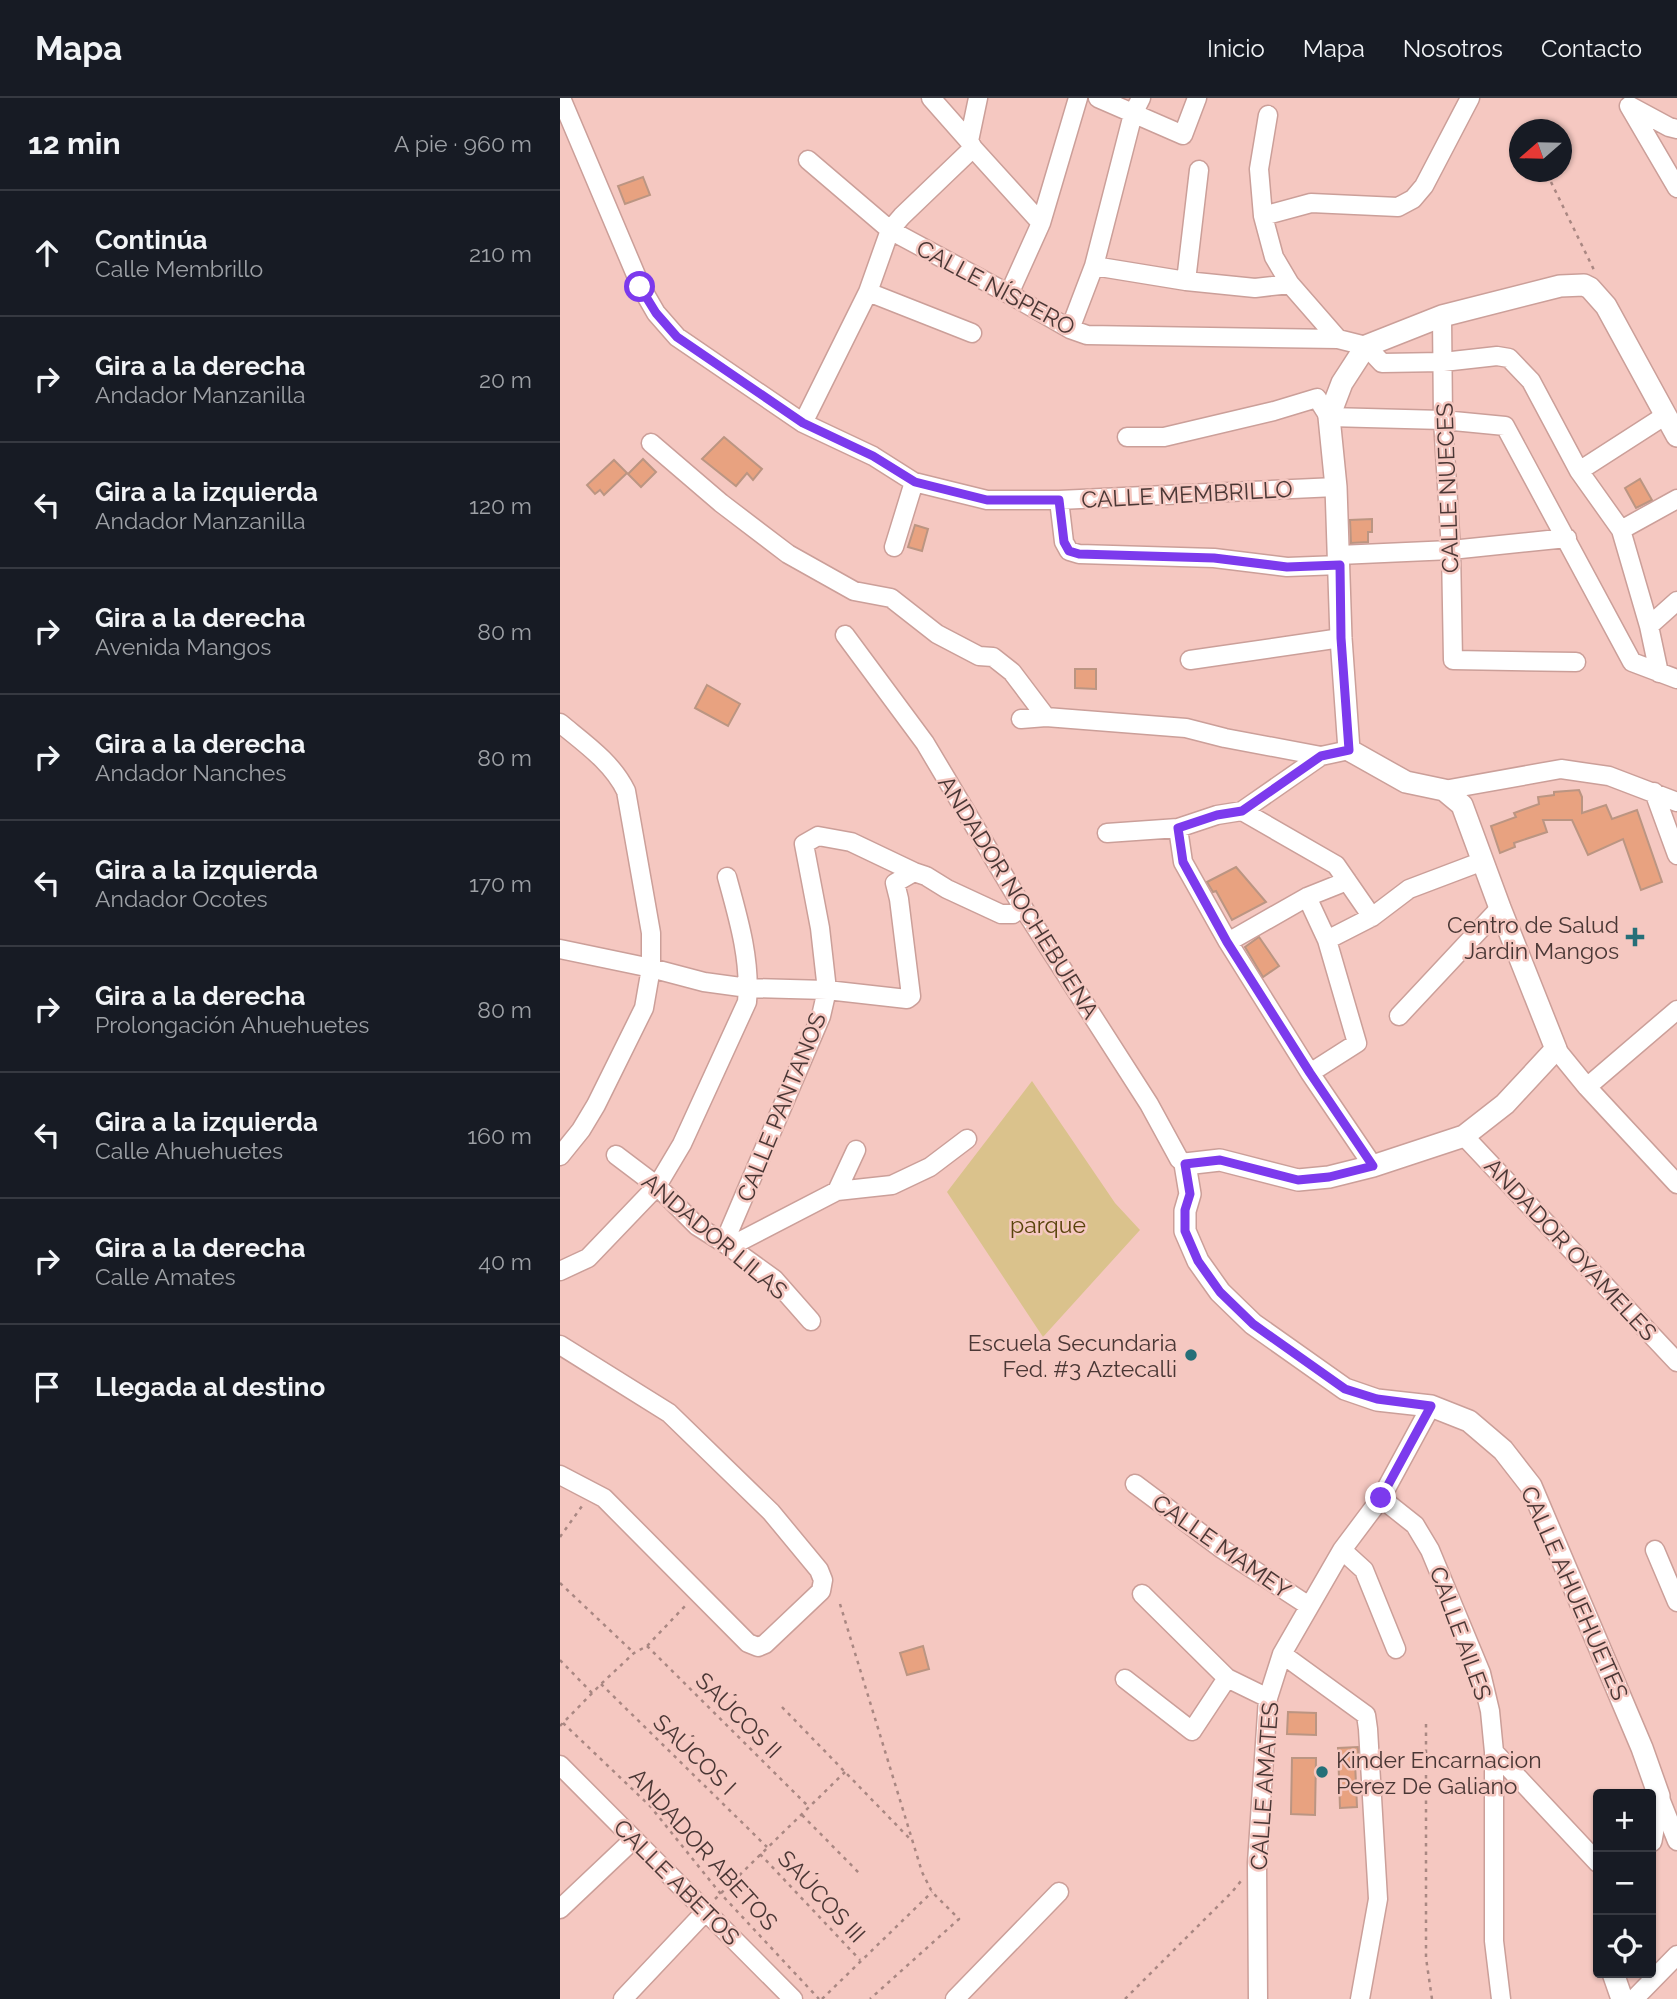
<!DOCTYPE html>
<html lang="es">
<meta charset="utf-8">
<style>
:root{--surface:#171b24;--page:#242831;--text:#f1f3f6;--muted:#9ea1a6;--line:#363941}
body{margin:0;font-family:Raleway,sans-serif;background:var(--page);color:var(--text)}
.controls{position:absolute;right:21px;bottom:21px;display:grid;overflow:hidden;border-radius:7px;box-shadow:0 2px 5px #0004}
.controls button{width:63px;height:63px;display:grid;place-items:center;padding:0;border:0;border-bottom:2px solid var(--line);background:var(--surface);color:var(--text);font:35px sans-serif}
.compass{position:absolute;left:949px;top:21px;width:63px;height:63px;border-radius:50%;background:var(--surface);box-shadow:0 2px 5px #0004;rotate:250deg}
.stop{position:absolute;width:21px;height:21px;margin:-16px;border:5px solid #7c3aed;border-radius:50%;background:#fff}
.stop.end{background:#7c3aed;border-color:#fff;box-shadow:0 2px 7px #0008}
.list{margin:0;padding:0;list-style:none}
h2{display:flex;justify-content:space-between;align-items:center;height:91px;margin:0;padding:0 28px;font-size:30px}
h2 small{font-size:23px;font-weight:400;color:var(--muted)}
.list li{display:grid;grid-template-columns:46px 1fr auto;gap:21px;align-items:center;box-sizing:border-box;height:126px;padding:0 28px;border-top:2px solid var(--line)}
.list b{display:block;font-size:26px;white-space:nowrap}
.list p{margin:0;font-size:23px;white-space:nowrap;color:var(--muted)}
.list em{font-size:23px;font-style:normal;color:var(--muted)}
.icon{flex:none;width:38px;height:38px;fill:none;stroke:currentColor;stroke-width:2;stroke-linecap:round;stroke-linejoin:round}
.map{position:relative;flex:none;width:1117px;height:1901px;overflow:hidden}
header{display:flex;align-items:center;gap:42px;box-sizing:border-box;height:98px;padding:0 35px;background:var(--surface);border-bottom:2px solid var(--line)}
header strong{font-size:33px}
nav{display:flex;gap:38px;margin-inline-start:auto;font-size:24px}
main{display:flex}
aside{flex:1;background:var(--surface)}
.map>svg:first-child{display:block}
.green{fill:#dac28c}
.building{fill:#e8a280;stroke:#bb9582;stroke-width:2}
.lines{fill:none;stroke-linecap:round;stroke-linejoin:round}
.minor-casing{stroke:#cb9f99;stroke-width:21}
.major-casing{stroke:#cb9f99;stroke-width:24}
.path{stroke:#a98782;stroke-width:2.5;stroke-dasharray:3.5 5;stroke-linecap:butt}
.minor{stroke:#fff;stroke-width:18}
.major{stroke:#fff;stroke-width:21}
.route{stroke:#7c3aed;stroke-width:9}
.poi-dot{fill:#256f78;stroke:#f5c8c1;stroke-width:2.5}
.labels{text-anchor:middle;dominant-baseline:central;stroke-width:5;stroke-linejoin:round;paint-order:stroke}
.street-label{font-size:23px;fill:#4a3735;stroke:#f5c8c1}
.poi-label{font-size:23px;fill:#4a3735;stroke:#f5c8c1;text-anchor:end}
.park-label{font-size:23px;fill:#58430a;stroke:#f5c8c1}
</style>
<header>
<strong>Mapa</strong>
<nav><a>Inicio</a><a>Mapa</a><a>Nosotros</a><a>Contacto</a></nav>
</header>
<main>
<aside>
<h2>12 min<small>A pie · 960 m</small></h2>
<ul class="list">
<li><svg class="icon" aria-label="ahead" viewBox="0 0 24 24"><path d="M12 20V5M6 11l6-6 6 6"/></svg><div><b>Continúa</b><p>Calle Membrillo</p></div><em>210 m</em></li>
<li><svg class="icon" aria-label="right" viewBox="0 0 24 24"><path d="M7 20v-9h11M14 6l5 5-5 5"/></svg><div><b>Gira a la derecha</b><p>Andador Manzanilla</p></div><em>20 m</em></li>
<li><svg class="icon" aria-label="left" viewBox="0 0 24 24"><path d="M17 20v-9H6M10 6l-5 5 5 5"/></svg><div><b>Gira a la izquierda</b><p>Andador Manzanilla</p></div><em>120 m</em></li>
<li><svg class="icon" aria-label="right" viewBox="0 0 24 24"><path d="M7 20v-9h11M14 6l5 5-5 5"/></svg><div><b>Gira a la derecha</b><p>Avenida Mangos</p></div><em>80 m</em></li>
<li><svg class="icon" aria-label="right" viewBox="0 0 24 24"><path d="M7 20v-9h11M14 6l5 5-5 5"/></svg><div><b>Gira a la derecha</b><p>Andador Nanches</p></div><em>80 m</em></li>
<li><svg class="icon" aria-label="left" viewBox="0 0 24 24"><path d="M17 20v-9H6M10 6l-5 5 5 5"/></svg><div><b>Gira a la izquierda</b><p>Andador Ocotes</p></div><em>170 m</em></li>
<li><svg class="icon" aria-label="right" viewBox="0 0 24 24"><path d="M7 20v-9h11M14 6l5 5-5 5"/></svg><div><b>Gira a la derecha</b><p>Prolongación Ahuehuetes</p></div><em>80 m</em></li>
<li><svg class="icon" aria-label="left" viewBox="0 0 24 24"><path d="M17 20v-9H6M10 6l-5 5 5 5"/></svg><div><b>Gira a la izquierda</b><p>Calle Ahuehuetes</p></div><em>160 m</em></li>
<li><svg class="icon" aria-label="right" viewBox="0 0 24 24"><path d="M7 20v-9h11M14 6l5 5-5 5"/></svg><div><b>Gira a la derecha</b><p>Calle Amates</p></div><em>40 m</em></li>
<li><svg class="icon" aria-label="arrive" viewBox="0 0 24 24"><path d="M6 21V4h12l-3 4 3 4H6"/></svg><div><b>Llegada al destino</b></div></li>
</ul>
</aside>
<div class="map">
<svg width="1117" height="1901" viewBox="0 0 1117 1901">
<rect width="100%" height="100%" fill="#f5c8c1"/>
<path class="green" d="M 472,983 L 555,1105 L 580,1132 L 483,1239 L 387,1094 Z"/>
<path class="building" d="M 83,79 L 90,97 L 65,106 L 58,88 Z
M 164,339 L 202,371 L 193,382 L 187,375 L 176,388 L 142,361 Z
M 83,361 L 96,374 L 81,389 L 68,376 Z
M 54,362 L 67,375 L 44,397 L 40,392 L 35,396 L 27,387 Z
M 1080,381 L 1092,402 L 1076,410 L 1065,390 Z
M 812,421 L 812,434 L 808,434 L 808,444 L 791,445 L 790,422 Z
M 355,427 L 368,431 L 362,453 L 348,449 Z
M 515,571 L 536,571 L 536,591 L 515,590 Z
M 147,587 L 180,606 L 168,628 L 135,610 Z
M 1019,692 L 1022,699 L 1022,715 L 1046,707 L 1052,721 L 1077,712 L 1102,784 L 1081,792 L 1063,741 L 1028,757 L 1012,722 L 983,722 L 987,734 L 954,745 L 955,749 L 940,755 L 931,728 L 956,719 L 954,715 L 979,706 L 978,699 L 994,697 L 994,694 Z
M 676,769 L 706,804 L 672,822 L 656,793 L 653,794 L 647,784 Z
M 699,839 L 719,868 L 703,879 L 685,849 Z
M 363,1548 L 369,1571 L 347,1577 L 340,1555 Z
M 728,1614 L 756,1615 L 756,1637 L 727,1636 Z
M 798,1649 L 799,1664 L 795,1664 L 797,1709 L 780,1710 L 778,1650 Z
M 732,1660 L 756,1660 L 755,1717 L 731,1716 Z"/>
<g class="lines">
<g class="minor-casing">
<path id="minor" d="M 1,0 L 81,189 L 96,215 L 117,239 L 243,325 L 313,358 L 354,384 L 427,402 L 499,402 L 776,389
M 371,0 L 409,43 L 413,50 L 481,125
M 538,0 L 623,37 L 637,0
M 1069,8 L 1117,90
M 1070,8 L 1109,29 L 1117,31
M 708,17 L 699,71 L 703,118 L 714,159 L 730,186 L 778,241 L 806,248 L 822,265 L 883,264 L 937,258 L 949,260 L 971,283 L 1019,373 L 1061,432 L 1089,528 L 1099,575
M 409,43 L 418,0
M 248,62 L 330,132 L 449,196 L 510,231 L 527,237 L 778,241
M 703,118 L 751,105 L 838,109 L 853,101 L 864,88 L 910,0
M 534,168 L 626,183 L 695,190 L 730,186
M 626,183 L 639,72
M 308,194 L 412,235
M 449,196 L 481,125 L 518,0
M 882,218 L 883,322 L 891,452 L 893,562 L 1016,564
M 510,231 L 534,168 L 573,16 L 581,0
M 243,325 L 308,194 L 330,132 L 342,118 L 413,50
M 567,339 L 604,339 L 714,313 L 757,300 L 769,319 L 883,322 L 945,328 L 1072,564 L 1117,581
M 91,345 L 161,405 L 228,456 L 294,493 L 331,500 L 377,536 L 419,558 L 433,559 L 452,574 L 486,619
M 1019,373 L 1106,317
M 499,402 L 504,444 L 509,453 L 519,456 L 654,460 L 727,469 L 780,467
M 1061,432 L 1117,401
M 334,449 L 354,384
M 779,457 L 891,452 L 1007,440
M 1089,528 L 1117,503
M 285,537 L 365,645 L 462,808 L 589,1006 L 619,1061 L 625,1066
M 630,562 L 781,540
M 461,621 L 486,619 L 626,630 L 665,640 L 761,658
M 0,625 C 24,645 52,664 66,693 L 91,835 L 91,870 L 84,910 L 36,1007 L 21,1032 L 0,1058
M 884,692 L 1001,671 L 1049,678 L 1117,704
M 1094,694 L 1117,757
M 682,713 L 776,767 L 812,819
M 618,730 L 623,764 L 668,844 L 750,975 L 813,1068
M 547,735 L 618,730 L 657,717 L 682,713 L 761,658 L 789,652
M 747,799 L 767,842 L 797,945 L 750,975
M 767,842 L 812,819 L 849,791 L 923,763
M 668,844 L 747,799 L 787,783
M 0,851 L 91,870 L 144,884 L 188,890 L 267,892 L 347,901 L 351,898 L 339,801 L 335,785 L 354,774
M 839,918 L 940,810
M 996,951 L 1027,989 L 1117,1086
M 1027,989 L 1117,912
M 904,1038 L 1117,1264
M 56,1057 L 97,1088 L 137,1128 L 164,1145 L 214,1181 L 251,1223
M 277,1093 L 296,1052
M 164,1145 L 261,918 L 267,892 L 260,830 L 244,746 L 258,738 L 291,744 L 354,774 L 366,778 L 387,791 L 441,816 L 453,816 L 462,808
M 169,1149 L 277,1093 L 332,1087 L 370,1069 L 407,1041
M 0,1173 L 28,1160 L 97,1088 L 122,1046 L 187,904 C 191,862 178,819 167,779
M 0,1247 L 109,1315 L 211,1414 L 259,1472 L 263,1482 L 261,1493 L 205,1546 L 198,1549 L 188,1545 L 44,1400 L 0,1377
M 575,1386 L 662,1451 L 749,1508
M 821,1400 L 855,1427 L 870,1452 L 921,1575 L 930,1613 L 934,1654 L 934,1843 L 941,1901
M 782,1452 L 804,1472 L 836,1551
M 1095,1452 L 1117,1504
M 582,1496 L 667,1580 L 708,1600
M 722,1556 L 806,1617 L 808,1631 L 818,1801 L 800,1901
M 565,1581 L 632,1633 L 667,1580
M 934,1654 L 1038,1765
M 0,1667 L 233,1901
M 1099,1698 L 1117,1743
M 0,1811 L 74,1741
M 63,1901 L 146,1813
M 395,1901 L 499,1794
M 698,1901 L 697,1765 L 708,1600 L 722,1556 L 782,1452 L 821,1400 L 871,1308
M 1074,1901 L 1117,1857"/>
</g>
<g class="major-casing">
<path id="major" d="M 1091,1743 L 1099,1698 L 1082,1650 L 971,1388 L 943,1352 L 909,1323 L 871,1308 L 817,1302 L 785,1291 L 693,1226 L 660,1194 L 638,1163 L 625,1133 L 625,1113 L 630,1096 L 625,1066 L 660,1062 L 738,1082 L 769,1079 L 813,1068 L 904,1038 L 945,1006 L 996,951 L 940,810 L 902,707 L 884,692 L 846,684 L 789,652 L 781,540 L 776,389 L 769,319 L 782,285 L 806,248 L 882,218 L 1000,188 L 1024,187 L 1030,190 L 1046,208 L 1117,338
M 1053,1875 L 1062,1901"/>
</g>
<path class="path" d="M 991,84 L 1034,172
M 0,1439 L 22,1408
M 0,1485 L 74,1555
M 280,1506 L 362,1774 L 372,1794 L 399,1821 L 310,1901
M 87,1548 L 249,1709
M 0,1562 L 32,1595
M 41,1586 L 207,1749
M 222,1609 L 351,1742
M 3,1625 L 90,1708 L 160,1795 L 259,1901
M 866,1626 L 866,1860 L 872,1901
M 0,1628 L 41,1586 L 74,1555 L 87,1548 L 126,1507
M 242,1717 L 300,1776
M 200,1756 L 300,1862
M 155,1801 L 285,1674
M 262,1901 L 372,1794
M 565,1901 L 672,1794 L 681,1783"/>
<use href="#minor" class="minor"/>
<use href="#major" class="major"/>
</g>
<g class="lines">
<path class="route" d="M 80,189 L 96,215 L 117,239 L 243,325 L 313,358 L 355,384 L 427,402 L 499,402 L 504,444 L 509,453 L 519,456 L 654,460 L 727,469 L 780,467 L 781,540 L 789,652 L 761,658 L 682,713 L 657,717 L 618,730 L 623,764 L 667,844 L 750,975 L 813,1068 L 769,1079 L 738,1082 L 660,1062 L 625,1066 L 630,1096 L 625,1112 L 625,1133 L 638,1163 L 660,1194 L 693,1226 L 785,1291 L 817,1301 L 871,1308 L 821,1400"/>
</g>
<g class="poi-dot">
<path d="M1071.5 828.5h7v7h7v7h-7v7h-7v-7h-7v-7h7z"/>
<circle cx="631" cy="1257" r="7"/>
<circle cx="762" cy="1674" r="7"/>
</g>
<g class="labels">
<g class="street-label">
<text transform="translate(436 189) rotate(28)">CALLE NÍSPERO</text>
<text transform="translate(887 390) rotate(-92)">CALLE NUECES</text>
<text transform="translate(627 396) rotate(-3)">CALLE MEMBRILLO</text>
<text transform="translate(459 799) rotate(58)">ANDADOR NOCHEBUENA</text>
<text transform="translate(221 1009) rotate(-68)">CALLE PANTANOS</text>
<text transform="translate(155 1138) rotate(40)">ANDADOR LILAS</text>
<text transform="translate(1011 1151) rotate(47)">ANDADOR OYAMELES</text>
<text transform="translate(662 1448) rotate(35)">CALLE MAMEY</text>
<text transform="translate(1015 1495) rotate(66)">CALLE AHUEHUETES</text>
<text transform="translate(901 1535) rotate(70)">CALLE AILES</text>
<text transform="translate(179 1617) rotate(45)">SAÚCOS II</text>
<text transform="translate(135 1656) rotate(44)">SAÚCOS I</text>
<text transform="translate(704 1688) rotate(-86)">CALLE AMATES</text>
<text transform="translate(144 1751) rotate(48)">ANDADOR ABETOS</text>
<text transform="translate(117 1784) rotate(45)">CALLE ABETOS</text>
<text transform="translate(262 1798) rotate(47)">SAÚCOS III</text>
</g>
<g class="poi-label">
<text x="1059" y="826">Centro de Salud<tspan x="1059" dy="26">Jardin Mangos</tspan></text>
<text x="617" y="1244">Escuela Secundaria<tspan x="617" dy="26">Fed. #3 Aztecalli</tspan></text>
<text x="776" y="1661" text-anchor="start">Kinder Encarnacion<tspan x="776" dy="26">Perez De Galiano</tspan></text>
</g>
<g class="park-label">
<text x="488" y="1126">parque</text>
</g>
</g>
</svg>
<div class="controls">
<button>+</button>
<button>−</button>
<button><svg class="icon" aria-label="locate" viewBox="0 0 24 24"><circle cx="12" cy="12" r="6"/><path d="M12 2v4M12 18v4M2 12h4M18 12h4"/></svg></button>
</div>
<svg class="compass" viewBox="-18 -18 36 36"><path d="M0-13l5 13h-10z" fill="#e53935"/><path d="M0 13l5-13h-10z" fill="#9ea1a6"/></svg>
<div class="stop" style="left:80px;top:189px"></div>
<div class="stop end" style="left:821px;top:1400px"></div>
</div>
</main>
